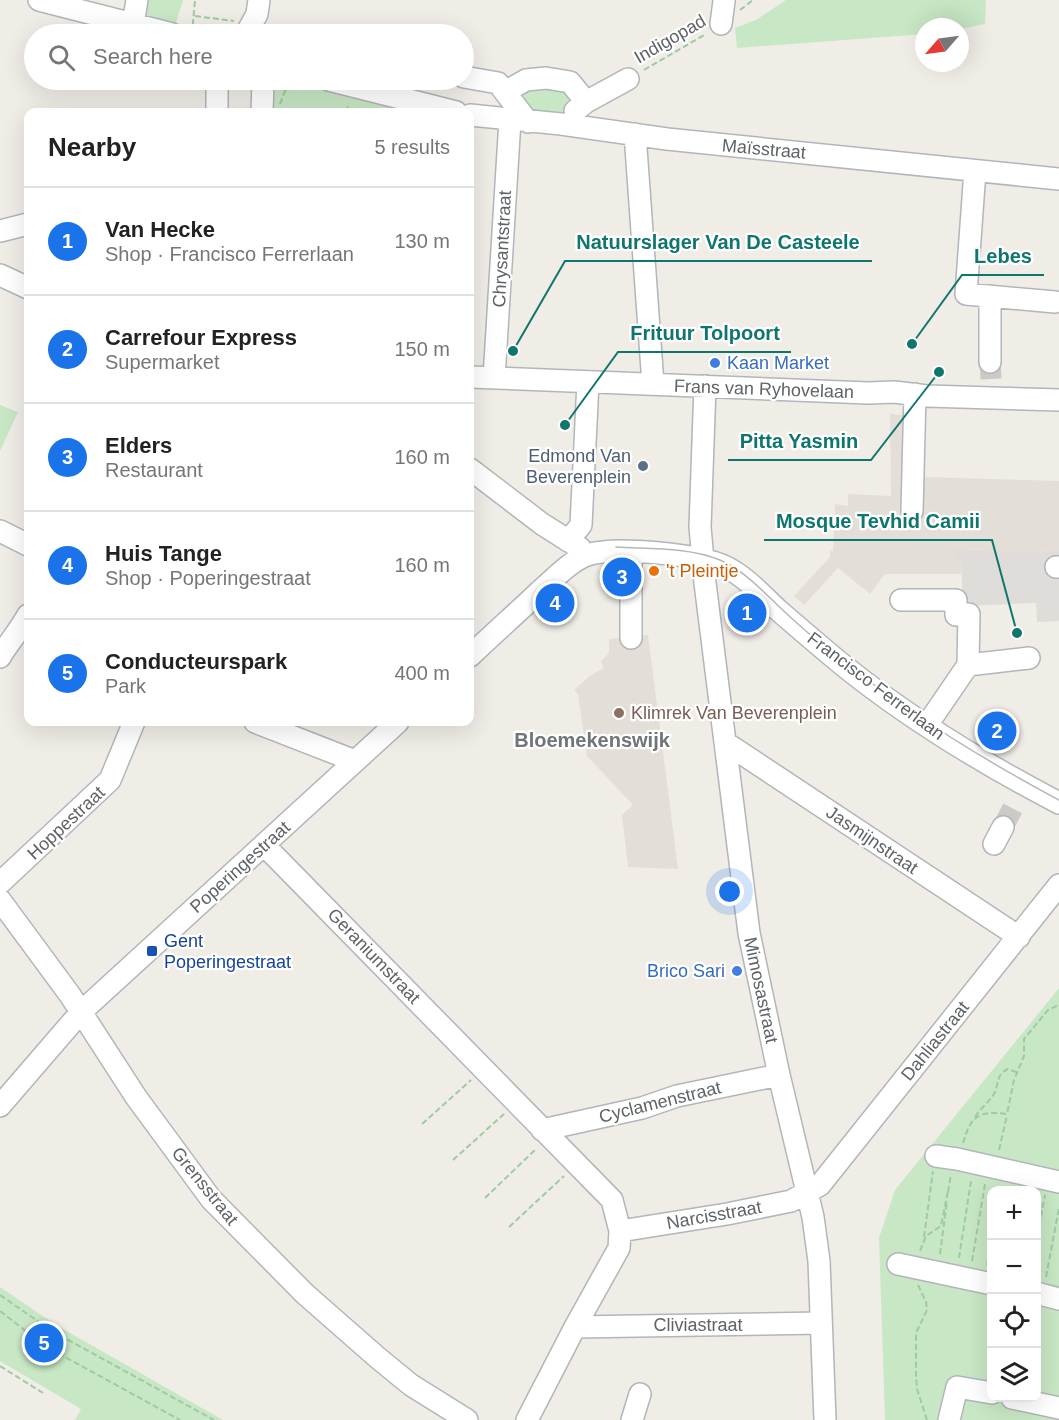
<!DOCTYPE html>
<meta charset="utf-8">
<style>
:root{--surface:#fff;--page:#f2f2f2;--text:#222;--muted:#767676;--line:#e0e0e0;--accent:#1a73e8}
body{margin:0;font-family:Helvetica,sans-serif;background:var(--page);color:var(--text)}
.controls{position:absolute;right:18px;bottom:18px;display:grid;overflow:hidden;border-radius:12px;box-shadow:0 6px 24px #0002}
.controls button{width:54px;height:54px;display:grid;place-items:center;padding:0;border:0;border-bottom:2px solid var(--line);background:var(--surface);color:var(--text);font:30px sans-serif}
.compass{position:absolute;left:915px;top:18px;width:54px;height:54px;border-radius:50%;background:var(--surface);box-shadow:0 6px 24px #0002;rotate:242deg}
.you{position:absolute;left:730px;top:892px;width:21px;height:21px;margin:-15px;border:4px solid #fff;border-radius:50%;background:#1a73e8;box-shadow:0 0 0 9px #1a73e833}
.badge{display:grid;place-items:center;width:39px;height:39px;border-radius:50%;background:var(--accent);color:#fff;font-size:20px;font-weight:700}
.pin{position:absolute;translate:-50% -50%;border:3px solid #fff;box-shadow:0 2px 6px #0006}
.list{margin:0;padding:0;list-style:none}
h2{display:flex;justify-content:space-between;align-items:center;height:78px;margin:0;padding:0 24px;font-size:26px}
h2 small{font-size:20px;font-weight:400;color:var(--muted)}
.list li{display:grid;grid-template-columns:39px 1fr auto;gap:18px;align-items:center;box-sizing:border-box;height:108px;padding:0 24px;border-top:2px solid var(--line)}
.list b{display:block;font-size:22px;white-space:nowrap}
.list p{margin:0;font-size:20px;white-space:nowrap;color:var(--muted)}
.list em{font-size:20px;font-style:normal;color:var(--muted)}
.icon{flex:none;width:33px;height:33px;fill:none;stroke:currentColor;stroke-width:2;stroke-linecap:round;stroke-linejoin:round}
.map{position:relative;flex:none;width:1059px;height:1420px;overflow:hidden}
.search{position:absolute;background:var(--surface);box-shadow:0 6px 24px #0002;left:24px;top:24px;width:450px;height:66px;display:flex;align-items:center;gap:15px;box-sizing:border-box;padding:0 21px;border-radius:33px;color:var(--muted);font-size:22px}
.panel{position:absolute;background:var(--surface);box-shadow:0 6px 24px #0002;left:24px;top:108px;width:450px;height:618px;border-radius:12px}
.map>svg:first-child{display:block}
.industrial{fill:#dfdcd9}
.education{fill:#e3ded8}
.green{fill:#c8e7c4;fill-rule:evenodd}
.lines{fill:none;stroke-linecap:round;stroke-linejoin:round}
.minor-tunnel{stroke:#cccac7;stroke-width:21;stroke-dasharray:21 10;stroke-linecap:butt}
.minor-casing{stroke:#b2b5b9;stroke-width:24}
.path{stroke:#9ecaa5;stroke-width:2;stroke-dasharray:6 3;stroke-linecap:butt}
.minor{stroke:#fff;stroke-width:21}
.tram{stroke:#b5b6b7;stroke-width:1.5}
.shop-dot{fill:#3f7fe0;stroke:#fff;stroke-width:2}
.service-dot{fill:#5c6f8a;stroke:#fff;stroke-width:2}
.food-dot{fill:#e8710a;stroke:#fff;stroke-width:2}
.education-dot{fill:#8d6e63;stroke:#fff;stroke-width:2}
.transit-dot{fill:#1a4fb4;stroke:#fff;stroke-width:2}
.labels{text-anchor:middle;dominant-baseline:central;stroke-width:4.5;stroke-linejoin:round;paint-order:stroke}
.street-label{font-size:18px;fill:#5e6367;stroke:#fff}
.shop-label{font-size:18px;fill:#366cbe;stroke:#fff;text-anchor:start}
.service-label{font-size:18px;fill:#4e5e75;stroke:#fff;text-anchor:end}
.food-label{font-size:18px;fill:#c56008;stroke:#fff;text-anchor:start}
.education-label{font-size:18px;fill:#785e54;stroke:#fff;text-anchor:start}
.transit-label{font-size:18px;fill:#164399;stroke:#fff;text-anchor:start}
.neighbourhood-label{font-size:20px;font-weight:bold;fill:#6f7578;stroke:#fff}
.leader{fill:none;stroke:#0f766e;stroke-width:2}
.callout-dot{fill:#0f766e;stroke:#fff;stroke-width:2}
.callout-label{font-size:20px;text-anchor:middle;font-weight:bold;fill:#0f766e;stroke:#fff;stroke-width:4.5;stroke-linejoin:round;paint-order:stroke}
</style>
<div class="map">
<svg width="1059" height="1420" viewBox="0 0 1059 1420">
<rect width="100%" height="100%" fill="#f0ede7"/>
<path class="industrial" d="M 954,549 L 1059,552 L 1059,621 L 1037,622 L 1036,603 L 963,606 L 961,559 L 954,559 Z"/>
<path class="education" d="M 890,413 L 897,415 L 923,414 L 922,477 L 1059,481 L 1059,552 L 954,549 L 954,558 L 961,559 L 961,574 L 885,574 L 870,594 L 838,568 L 804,605 L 794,596 L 830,557 L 830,551 L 833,551 L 835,504 L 848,506 L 848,494 L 891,496 Z
M 648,635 L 678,869 L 628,867 L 622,815 L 633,805 L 587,756 L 578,694 L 574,690 L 591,675 L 604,668 L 601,661 L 609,653 L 609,639 Z"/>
<path class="green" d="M 144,0 L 183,0 L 174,29 L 144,22 Z
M 786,0 L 986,0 L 985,24 L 960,29 L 960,27 L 924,27 L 924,34 L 737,48 L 735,28 L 756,20 Z
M 272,80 L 306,80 L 397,105 L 400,112 L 268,112 Z
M 531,86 L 563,88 L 574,102 C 562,119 554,115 535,114 L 525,104 L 523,96 Z
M 0,405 L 18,412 L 0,451 Z
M 1059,988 L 1059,1420 L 885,1420 L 879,1238 L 895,1190 ZM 992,1190 L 1036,1190 L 1036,1398 L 992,1398 Z
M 0,1287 L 56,1325 L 223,1420 L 75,1420 L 81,1409 L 0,1361 Z"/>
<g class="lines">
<path class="minor-tunnel" d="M 990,362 L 991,379
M 1003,827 L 1016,802"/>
<g class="minor-casing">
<path id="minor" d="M 39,0 L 172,34
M 133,24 L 137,0
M 721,24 L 724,1
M 246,34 L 257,14 L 259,0
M 464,77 L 498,83 L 528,122
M 329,80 L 456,112
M 505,92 L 526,80 L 546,78 L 570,82 L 586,102
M 575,111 L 586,102 L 628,79
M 217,112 L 217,85 L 221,80
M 262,112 L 263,80
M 470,115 L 561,124 L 667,139 L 1059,179
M 635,134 L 653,384
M 975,171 L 966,294 L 1055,302
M 0,231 L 28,224
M 0,275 L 28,288
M 990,296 L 990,362
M 470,377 L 868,393 L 894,392 L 927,396 L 1059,400
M 494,378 L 510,120
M 705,386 L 700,527 L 705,583 L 749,933 L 779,1075 L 813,1217 L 819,1261 L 825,1420
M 470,469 L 542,524 L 580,548
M 912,511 L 915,394
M 0,531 L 28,545
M 568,541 L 581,525 L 588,382
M 631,552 L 631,638
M 1056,567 L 1059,567
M 901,600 L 956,600 L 956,615 L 969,614 L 968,665
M 470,656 C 493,634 517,613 540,591 C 554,579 569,562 587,555 C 614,546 699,554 726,567 C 746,577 762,595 778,610 C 800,629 822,648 844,666 C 910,719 984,764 1059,803
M 0,657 C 9,642 20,630 28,615
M 255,722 L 355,761
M 927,725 L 968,665 L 1029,658
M 726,743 L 1019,937
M 994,844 L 1003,827
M 264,845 L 612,1200 L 620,1231 L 619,1248 L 575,1327 L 527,1420
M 0,883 L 110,780 L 134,722
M 0,900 L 70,995 L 136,1097 L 211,1199 L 305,1294 L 378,1358 L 411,1385 L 467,1420
M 0,1106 L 81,1012 L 398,722
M 542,1130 L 642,1108 L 677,1096 L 779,1075
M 936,1156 L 957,1159 L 1059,1182
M 620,1231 L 727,1214 L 791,1201 L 820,1185 L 1059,885
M 898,1264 L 992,1284
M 1036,1293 L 1059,1299
M 575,1327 L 821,1323
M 1012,1398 L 1059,1408
M 632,1420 L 640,1394
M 949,1420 L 957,1387 L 992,1393"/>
</g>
<path class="path" d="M 740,10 L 753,0
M 195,16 L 234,21
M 192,34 L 195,0
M 644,70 L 706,34
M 280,104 L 285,91 L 294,80
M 347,112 L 348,103
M 975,1117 C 980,1109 989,1102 994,1094 C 999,1084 996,1074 1008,1069 L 1016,1072
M 422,1124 L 471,1080
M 963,1143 C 971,1117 977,1110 1007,1114 L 1014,1080 L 1024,1056 L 1024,1039 L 1048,1010 L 1059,1005
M 999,1150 L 1007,1115
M 453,1160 L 504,1114
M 948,1192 L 951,1174
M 485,1198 L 537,1148
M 509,1227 L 564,1176
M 924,1237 L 933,1171
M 1036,1243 L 1045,1195
M 920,1251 L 926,1236 L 941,1226 L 948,1191
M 940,1254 L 947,1201
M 959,1258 L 971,1181
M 972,1261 L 985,1184
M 987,1265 L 992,1236
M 1046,1277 L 1059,1208
M 918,1285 L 926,1302 L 927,1310 L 916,1333 L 916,1377 L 917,1389 L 927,1420
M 0,1295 L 52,1331 L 214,1420
M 0,1311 L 45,1346 L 180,1420
M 0,1366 L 43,1393"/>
<use href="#minor" class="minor"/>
<path class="tram" d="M 616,547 C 650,549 688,547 720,560 C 747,572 766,595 787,614 C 804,630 822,645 840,659 C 908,713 982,759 1059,800"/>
</g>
<g class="shop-dot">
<circle cx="715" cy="363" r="6"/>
<circle cx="737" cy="971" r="6"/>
</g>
<circle class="service-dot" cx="643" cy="466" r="6"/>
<circle class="food-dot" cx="654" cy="571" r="6"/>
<circle class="education-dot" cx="619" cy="713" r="6"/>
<rect class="transit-dot" x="146" y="945" width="12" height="12" rx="3"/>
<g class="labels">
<g class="street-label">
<text transform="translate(670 39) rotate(-30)">Indigopad</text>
<text transform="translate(764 149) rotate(5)">Maïsstraat</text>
<text transform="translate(502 249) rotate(-87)">Chrysantstraat</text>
<text transform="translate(764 389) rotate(2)">Frans van Ryhovelaan</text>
<text transform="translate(876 686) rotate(37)">Francisco Ferrerlaan</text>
<text transform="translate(66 823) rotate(-43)">Hoppestraat</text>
<text transform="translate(872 840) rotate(34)">Jasmijnstraat</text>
<text transform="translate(240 867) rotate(-42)">Poperingestraat</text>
<text transform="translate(374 956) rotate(46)">Geraniumstraat</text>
<text transform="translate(761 990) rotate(78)">Mimosastraat</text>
<text transform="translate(935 1041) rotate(-51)">Dahliastraat</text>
<text transform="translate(660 1102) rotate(-14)">Cyclamenstraat</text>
<text transform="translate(205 1186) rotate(51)">Grensstraat</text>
<text transform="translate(714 1215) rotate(-10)">Narcisstraat</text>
<text x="698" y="1325">Cliviastraat</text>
</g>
<g class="shop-label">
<text x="727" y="363">Kaan Market</text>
<text x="725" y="971" text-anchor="end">Brico Sari</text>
</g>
<g class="service-label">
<text x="631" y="456">Edmond Van<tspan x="631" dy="21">Beverenplein</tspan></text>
</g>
<g class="food-label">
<text x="666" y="571">'t Pleintje</text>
</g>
<g class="education-label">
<text x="631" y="713">Klimrek Van Beverenplein</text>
</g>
<g class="transit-label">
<text x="164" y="941">Gent<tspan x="164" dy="21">Poperingestraat</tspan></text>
</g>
<g class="neighbourhood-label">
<text x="592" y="740">Bloemekenswijk</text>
</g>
</g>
<path class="leader" d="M513 351L565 261H872M912 344L962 275H1044M565 425L618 352H791M939 372L871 460H728M1017 633L992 540H764"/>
<g class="callout-dot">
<circle cx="513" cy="351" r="6"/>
<circle cx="912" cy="344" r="6"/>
<circle cx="565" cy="425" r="6"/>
<circle cx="939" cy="372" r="6"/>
<circle cx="1017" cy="633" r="6"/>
</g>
<g class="callout-label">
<text x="718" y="249">Natuurslager Van De Casteele</text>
<text x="1003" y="263">Lebes</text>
<text x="705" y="340">Frituur Tolpoort</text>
<text x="799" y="448">Pitta Yasmin</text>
<text x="878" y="528">Mosque Tevhid Camii</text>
</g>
</svg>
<div class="controls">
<button>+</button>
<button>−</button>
<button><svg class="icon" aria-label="locate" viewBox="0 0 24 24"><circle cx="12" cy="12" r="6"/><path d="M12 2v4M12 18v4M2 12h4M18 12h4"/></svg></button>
<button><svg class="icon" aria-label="layers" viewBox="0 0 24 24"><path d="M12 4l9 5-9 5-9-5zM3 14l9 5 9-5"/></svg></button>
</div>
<svg class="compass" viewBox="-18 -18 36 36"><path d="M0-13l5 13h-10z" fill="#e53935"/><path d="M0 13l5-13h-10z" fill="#767676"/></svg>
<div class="you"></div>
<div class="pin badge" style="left:747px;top:613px">1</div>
<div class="pin badge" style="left:997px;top:731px">2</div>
<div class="pin badge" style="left:622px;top:577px">3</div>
<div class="pin badge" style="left:555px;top:603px">4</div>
<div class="pin badge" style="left:44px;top:1343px">5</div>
<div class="search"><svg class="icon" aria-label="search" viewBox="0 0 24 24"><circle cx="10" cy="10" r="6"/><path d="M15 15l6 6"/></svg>Search here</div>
<section class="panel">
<h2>Nearby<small>5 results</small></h2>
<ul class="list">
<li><span class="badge">1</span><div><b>Van Hecke</b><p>Shop · Francisco Ferrerlaan</p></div><em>130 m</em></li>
<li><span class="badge">2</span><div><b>Carrefour Express</b><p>Supermarket</p></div><em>150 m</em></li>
<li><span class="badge">3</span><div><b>Elders</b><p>Restaurant</p></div><em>160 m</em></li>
<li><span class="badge">4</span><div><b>Huis Tange</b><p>Shop · Poperingestraat</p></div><em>160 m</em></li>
<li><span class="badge">5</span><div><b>Conducteurspark</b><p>Park</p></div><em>400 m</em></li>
</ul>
</section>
</div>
